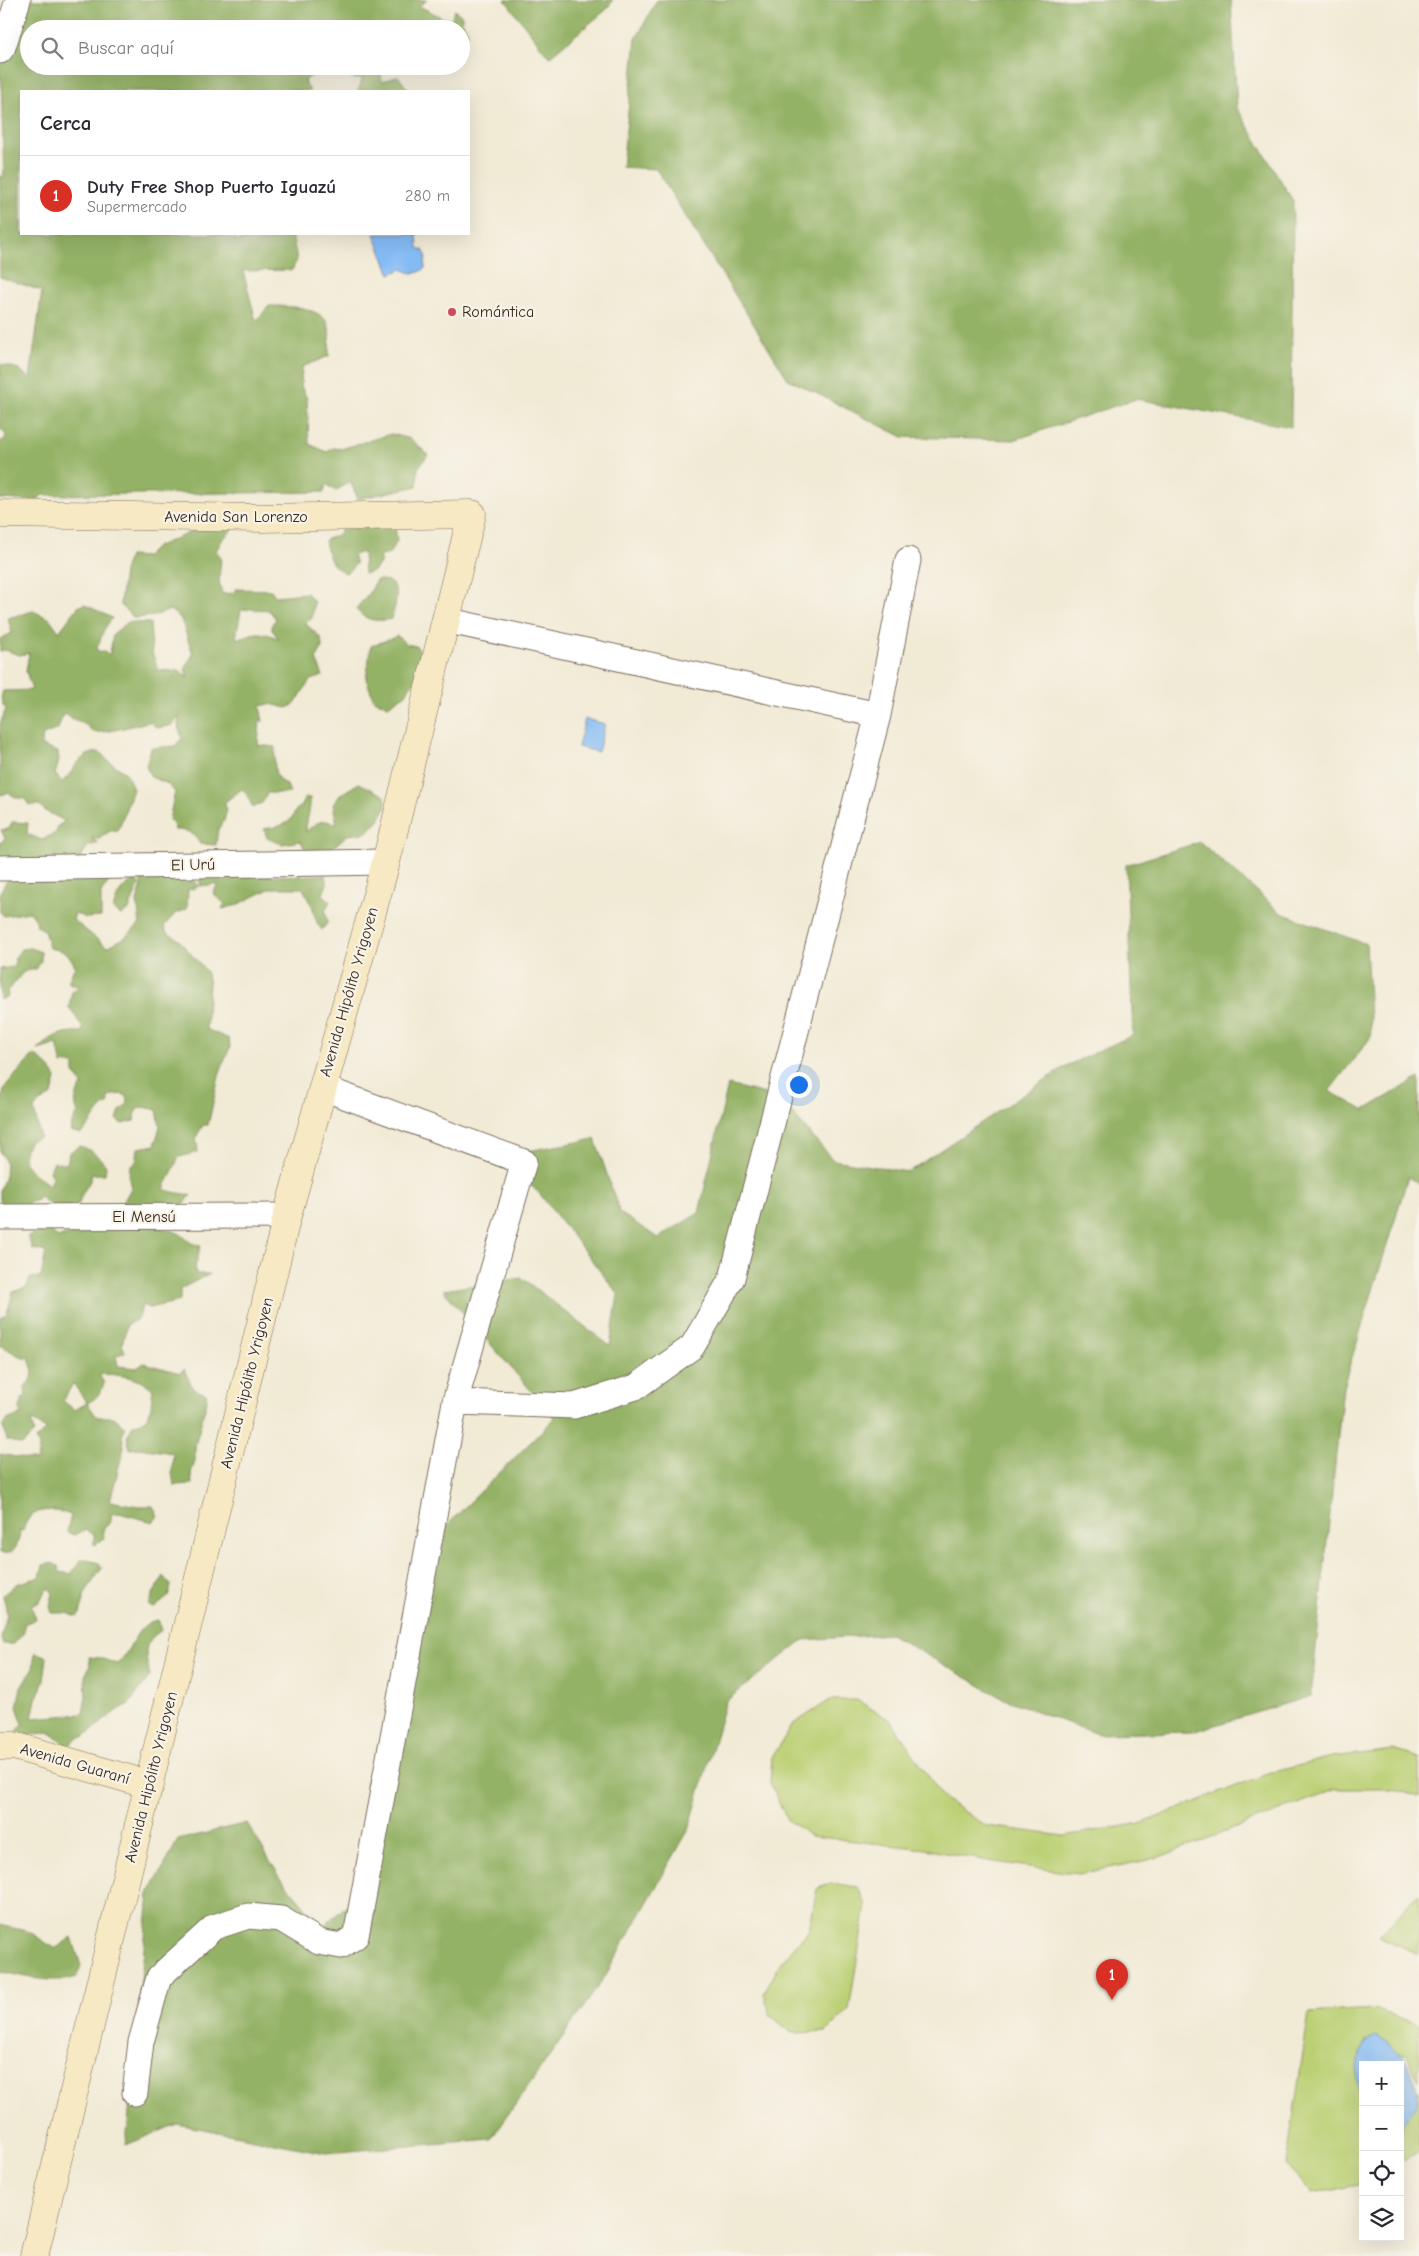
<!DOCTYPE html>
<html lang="es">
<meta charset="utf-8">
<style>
:root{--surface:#fff;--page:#f7f7f7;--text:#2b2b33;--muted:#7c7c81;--line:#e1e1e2;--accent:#d93025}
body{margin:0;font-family:"Comic Neue",sans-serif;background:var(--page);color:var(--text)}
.controls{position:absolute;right:15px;bottom:15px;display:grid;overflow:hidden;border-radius:0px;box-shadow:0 5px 20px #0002}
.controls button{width:45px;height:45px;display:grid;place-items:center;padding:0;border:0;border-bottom:1px solid var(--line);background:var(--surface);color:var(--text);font:25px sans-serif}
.you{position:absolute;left:798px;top:1084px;width:18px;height:18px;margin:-12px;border:4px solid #fff;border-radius:50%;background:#1a73e8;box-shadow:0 0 0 8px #1a73e833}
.badge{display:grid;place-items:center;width:32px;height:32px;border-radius:50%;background:var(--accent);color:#fff;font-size:16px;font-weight:700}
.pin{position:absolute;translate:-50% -41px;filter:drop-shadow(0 1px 2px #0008)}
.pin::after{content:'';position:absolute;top:26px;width:18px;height:15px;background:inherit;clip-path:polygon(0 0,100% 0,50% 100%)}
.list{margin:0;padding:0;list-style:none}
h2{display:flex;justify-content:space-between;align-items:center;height:65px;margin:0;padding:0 20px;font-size:21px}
h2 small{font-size:16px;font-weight:400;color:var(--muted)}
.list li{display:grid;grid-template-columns:32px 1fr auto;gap:15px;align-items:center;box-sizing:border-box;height:80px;padding:0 20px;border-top:1px solid var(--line)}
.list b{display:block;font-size:19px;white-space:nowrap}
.list p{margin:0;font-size:16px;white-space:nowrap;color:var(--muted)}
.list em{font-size:16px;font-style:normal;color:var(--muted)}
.icon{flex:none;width:28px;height:28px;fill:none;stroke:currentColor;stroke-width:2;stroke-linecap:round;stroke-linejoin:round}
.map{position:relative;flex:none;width:1419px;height:2256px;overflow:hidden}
.search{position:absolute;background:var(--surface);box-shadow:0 5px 20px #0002;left:20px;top:20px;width:450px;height:55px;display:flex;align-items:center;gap:12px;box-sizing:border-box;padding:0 18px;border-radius:28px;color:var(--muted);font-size:19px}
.panel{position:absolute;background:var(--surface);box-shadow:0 5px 20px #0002;left:20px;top:90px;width:450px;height:145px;border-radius:0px}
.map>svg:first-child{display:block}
.green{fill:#bbd074;stroke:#7b7d49}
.forest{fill:#94b266;stroke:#686e42;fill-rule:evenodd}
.water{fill:#85bbf5;stroke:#60728a}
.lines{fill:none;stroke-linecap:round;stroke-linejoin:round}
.street-casing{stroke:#7b6d5e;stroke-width:27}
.secondary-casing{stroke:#7b6d5e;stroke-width:29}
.street{stroke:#fff;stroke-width:25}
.secondary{stroke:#f7e9c3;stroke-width:28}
.poi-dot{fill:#d1495b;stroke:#f7f3e8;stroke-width:2}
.labels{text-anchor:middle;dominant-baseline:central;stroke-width:4.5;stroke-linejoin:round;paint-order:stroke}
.poi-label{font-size:16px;fill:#3b2a1e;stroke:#f7f3e8;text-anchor:start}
.street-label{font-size:16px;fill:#3b2a1e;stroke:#f7f3e8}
</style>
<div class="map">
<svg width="1419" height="2256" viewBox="0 0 1419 2256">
<rect width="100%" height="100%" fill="#f7f3e8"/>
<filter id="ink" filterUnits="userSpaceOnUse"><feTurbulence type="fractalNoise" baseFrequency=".02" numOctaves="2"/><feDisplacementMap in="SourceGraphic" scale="10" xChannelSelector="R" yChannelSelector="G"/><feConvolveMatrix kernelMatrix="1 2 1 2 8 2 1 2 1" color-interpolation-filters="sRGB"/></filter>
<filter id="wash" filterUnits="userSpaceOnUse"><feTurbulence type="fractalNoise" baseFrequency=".0096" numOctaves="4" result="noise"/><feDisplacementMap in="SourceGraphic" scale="20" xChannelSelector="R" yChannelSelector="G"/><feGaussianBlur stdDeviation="1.12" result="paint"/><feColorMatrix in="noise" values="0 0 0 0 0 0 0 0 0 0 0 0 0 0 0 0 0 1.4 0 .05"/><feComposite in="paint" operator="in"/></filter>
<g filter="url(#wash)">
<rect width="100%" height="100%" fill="#f1ead5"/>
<path class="green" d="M 830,1700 L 857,1700 L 890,1720 L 944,1799 L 987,1826 L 1064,1836 L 1142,1823 L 1267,1774 L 1331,1757 L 1394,1750 L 1419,1758 L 1419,1797 L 1394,1789 L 1337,1789 L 1157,1858 L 1079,1874 L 988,1861 L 925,1849 L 811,1836 L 787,1820 L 770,1782 L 772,1758 L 792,1725 Z
M 830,1883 L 858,1887 L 866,1905 L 849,2009 L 826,2032 L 792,2033 L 770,2015 L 764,1993 L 780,1963 L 809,1930 L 817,1889 Z
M 1419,1894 L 1419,1954 L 1378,1936 Z
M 1375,2009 L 1419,2025 L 1419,2081 L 1406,2055 L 1366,2041 L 1357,2090 L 1363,2111 L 1363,2184 L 1313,2194 L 1286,2165 L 1309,2013 Z
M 1419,2090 L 1419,2151 L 1404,2161 C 1395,2132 1407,2116 1419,2090 Z"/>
<path class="forest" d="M 9,0 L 427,0 L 419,6 L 451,22 L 454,10 L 462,16 L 462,21 L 468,32 L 461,49 L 461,29 L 29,29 L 29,66 L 326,66 L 304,81 L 310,91 L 21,91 L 21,234 L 235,234 L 235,241 L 264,236 L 263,234 L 292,234 L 297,260 L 292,270 L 243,271 L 256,321 L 269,306 C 286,306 325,306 329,328 C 330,337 329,347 329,356 L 302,367 L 301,386 L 307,399 L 309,444 L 327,452 L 333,448 L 341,449 L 391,434 L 411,439 L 428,455 L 418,468 L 417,486 L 358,499 L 350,481 L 336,491 L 326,484 L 324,492 L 42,495 L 37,501 L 0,499 L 0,442 L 6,438 L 5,432 L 0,429 L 0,364 L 19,369 L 30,379 L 42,291 L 0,277 L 0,175 L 4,178 L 1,77 L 0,78 L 0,21 Z
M 505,0 L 613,0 L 606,10 L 549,57 Z
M 657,0 L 1231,0 L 1237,108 L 1293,201 L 1291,427 L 1136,399 L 1014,440 L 903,437 L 788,379 L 656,169 L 622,167 L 636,39 Z
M 345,66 L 386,66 L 380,67 L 382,82 L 398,76 L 409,91 L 358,91 L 363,78 L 355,79 L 344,73 Z
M 395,526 L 397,541 L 389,554 L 379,557 L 381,562 L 375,570 L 364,574 L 363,552 L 353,555 L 356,564 L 346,573 C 330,567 328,556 325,540 L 339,534 L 341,529 Z
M 234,528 L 222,540 L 216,551 L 221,557 L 219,580 L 222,594 L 234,593 L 235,595 L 235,589 L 271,590 L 275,596 L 307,593 L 314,602 L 312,618 L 305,623 L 321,638 L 322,648 L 316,659 L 323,676 L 310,680 L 295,704 L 287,708 L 270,704 L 260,706 L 263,722 L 260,719 L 258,745 L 275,747 C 275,762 271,778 287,785 L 290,793 L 267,793 L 263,802 L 253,808 L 246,793 L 242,789 L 225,802 L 226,813 L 224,821 L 218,829 L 216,845 L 200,844 C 193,832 189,830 175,830 L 172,821 L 169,820 L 175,792 L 166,783 L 151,777 L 146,766 L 151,748 L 175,746 L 182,738 L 178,726 L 179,716 L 173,725 L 157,728 L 150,722 C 130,725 113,733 93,732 L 86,725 L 63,714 L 58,729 L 43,735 L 41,746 L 58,752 L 59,761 L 55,774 L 62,782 C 77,769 78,753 100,752 L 107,760 L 127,774 L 133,789 L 118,831 L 110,831 L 99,839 L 91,838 L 99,843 L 88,846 L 80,858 L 103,874 L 109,881 L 101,893 L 101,917 L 86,918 L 75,913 L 73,920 L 107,947 L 124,938 L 140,924 L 137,901 L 141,889 L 141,877 L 189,874 L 193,878 L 198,887 L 188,890 L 187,909 L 175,914 L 164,926 L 167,933 L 177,938 L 206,971 L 209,983 L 206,1029 L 229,1039 L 230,1047 L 220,1072 L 208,1125 L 203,1125 L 196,1137 L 198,1152 L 179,1157 L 164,1189 C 171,1193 182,1193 191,1195 L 187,1201 L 182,1205 L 174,1204 L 160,1207 L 122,1204 L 132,1187 L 129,1177 L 130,1166 L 136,1162 L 138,1148 L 155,1145 L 160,1126 L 157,1110 L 144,1107 L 137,1109 L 134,1121 L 122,1124 L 117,1120 L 120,1111 L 128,1103 L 127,1096 C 120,1093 116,1094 108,1097 L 109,1103 C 96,1109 92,1125 81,1134 L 71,1131 L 72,1123 L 78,1113 C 73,1102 76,1095 82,1085 L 74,1072 L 74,1064 L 65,1063 L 62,1065 L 57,1044 L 38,1050 C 50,1036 63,1031 82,1032 L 83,1028 C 77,1021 76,1014 69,1008 L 72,991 L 79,987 L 68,982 L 75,966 C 67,950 65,952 49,948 L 44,930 L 37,926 L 36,920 L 30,912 L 4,916 L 0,912 L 0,892 L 15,868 L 0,864 L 0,843 L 5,838 L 1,830 L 9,829 L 12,822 L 28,823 L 27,834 L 42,840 L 56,833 L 58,826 L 65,821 L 45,811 L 40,805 L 29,805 L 24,798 L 17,798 L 9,793 L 0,795 L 0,724 L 6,709 C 1,702 0,699 3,691 L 32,690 L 26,671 L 29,653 L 19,655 L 5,650 L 0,651 L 0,639 L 12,633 L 8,618 L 33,611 L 50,619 L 59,632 L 78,607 L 84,604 L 112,618 L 105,628 L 96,650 L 110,654 L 113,634 L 128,622 L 150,623 L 152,652 L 158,670 L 180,671 L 188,678 L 185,668 L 193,654 L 181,619 L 170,610 L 154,616 L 133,618 L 120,604 L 124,572 L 129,556 L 146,557 L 156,547 L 196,530 ZM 250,609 L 269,610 L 276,619 L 272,624 L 272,630 L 279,639 C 271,635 260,631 251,634 C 245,636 243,639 236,638 L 241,610 Z
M 376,580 C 402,578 398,601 391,619 C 378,622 365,621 356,609 L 372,589 Z
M 398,636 L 406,644 L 416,646 L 424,656 L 419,678 L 410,686 L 406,694 L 388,706 L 374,700 L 366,679 L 371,646 Z
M 359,783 L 385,796 L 386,807 L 377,823 L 365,833 L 347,835 L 327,853 L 306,852 L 301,841 L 282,844 L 267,838 L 264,829 C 280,826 290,826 296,810 L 302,806 L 305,798 L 310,798 C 311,811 306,820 306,832 C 316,822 323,818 337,824 L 333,804 L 341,794 Z
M 1200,842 L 1281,913 L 1366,944 L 1371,1037 L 1329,1091 L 1364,1110 L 1419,1078 L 1419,1184 L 1408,1177 L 1343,1387 L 1311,1696 L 1192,1732 L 1097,1734 L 1002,1698 L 890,1634 L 803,1640 L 726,1701 L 689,1829 L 604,1978 L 491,2139 L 326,2153 L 177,2124 L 126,2145 L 149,1894 L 178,1840 L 247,1823 L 280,1877 L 322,1927 L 373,1883 L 366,1782 L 418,1635 L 436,1536 L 555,1418 L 443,1290 L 522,1278 L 610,1346 L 618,1294 L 539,1193 L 499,1156 L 595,1139 L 620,1213 L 658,1238 L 699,1213 L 728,1085 L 778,1097 L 833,1160 L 908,1172 L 1066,1066 L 1133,1035 L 1126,865 Z
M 325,875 L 327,884 L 323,894 L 330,901 L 325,911 L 328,922 L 322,930 C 313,919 316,914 311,903 C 309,898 305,894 303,888 L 271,888 L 237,905 L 222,909 L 225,904 L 213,893 L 218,884 L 200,886 L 200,877 Z
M 135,879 L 139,884 C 137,894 131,900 129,910 L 121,915 L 113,909 C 118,892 121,888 135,879 Z
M 30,948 L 41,952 L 41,961 L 36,969 C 33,970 29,970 26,971 C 20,973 15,985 7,990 L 8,996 L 0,1000 L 0,969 L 14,967 L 15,958 L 21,949 Z
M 33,1055 C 44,1060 49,1067 56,1078 L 52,1095 L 38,1103 L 34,1109 L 40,1137 L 30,1141 L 25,1150 L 24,1162 L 33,1173 L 49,1185 L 52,1177 L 49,1171 L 54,1162 L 67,1164 L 69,1153 L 79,1146 C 91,1149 99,1156 106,1166 L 105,1174 L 92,1174 C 90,1186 81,1191 79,1204 L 55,1209 L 39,1196 L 37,1200 L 29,1203 L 26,1207 L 0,1217 L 0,1191 L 5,1176 L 6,1164 L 2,1154 L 0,1153 C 0,1137 0,1099 5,1087 C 13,1076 24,1067 33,1055 Z
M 128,1224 C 144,1225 161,1227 176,1232 C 187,1236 187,1245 201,1245 L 195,1267 L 196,1274 L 210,1274 L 180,1289 L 180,1301 L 149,1308 L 142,1305 L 139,1318 L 127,1325 L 122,1344 L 125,1352 L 116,1356 L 118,1366 L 137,1368 L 144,1363 L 180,1373 L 184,1369 L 193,1389 L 206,1394 L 207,1400 L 195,1446 L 195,1461 L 191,1473 L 192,1484 L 174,1485 L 172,1473 L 173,1453 L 139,1448 L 130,1449 L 127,1437 L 133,1425 C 155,1418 149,1409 153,1390 C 146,1379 113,1372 99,1375 L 104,1383 C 101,1393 96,1399 87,1403 L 97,1417 L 114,1417 L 125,1427 L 122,1436 L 124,1447 L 110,1501 L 138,1506 L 153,1506 L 158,1516 L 153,1522 L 119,1513 L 111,1514 L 111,1522 L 103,1529 L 104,1539 L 94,1545 L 94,1535 L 86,1530 L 74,1535 L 67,1532 L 71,1515 C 51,1508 29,1506 23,1531 L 20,1530 C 19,1543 16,1556 0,1553 L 0,1454 L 37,1461 L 39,1447 L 36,1440 L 46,1429 L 31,1420 L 34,1433 L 22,1445 L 7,1440 L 3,1426 L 7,1420 L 22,1414 L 20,1412 L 21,1399 L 26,1397 L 25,1386 L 32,1379 L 33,1371 L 28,1355 L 25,1359 L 0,1345 L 0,1319 L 7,1313 L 13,1292 L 27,1287 L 30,1278 L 41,1277 L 46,1252 L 32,1249 L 28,1236 L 49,1228 L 57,1238 L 90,1227 L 109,1230 ZM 73,1383 L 87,1403 L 75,1410 L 63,1401 Z
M 82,1559 L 99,1563 L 102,1568 L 85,1593 L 80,1614 L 77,1617 L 67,1613 L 52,1613 L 50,1606 L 53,1593 L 48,1588 L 38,1603 L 31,1606 L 36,1619 L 24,1624 L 24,1632 L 14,1644 L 4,1644 L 1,1638 L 7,1614 L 3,1595 L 16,1584 L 40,1577 L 43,1565 L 53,1563 L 58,1566 L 60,1572 L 71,1574 Z
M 164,1576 L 171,1586 L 168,1597 L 154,1608 L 149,1606 L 153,1594 Z
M 158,1620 L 162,1630 C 141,1643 145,1654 150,1676 L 129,1704 L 115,1712 L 83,1737 L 77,1738 L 68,1747 L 49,1732 L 32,1735 L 16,1732 L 23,1724 L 17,1707 L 21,1687 L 33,1669 L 35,1652 L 47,1657 L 44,1681 L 36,1699 L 32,1718 L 83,1714 L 86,1696 L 85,1676 L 90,1666 L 89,1657 L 100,1658 L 117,1664 C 133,1650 135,1623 158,1620 Z
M 0,1925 L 30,1932 L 55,1949 L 72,1937 L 81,1966 L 77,1977 C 51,1984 26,1977 0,1971 Z"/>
<path class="water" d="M 374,234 L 417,234 L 418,248 L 423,250 L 426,255 L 425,268 C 417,275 411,274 402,269 L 390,274 Z
M 585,719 L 605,724 L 598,752 L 578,747 Z
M 1375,2036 C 1399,2045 1419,2074 1417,2103 C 1412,2114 1403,2122 1400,2134 L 1400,2065 L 1363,2065 L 1363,2111 C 1356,2085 1350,2052 1375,2036 Z"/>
</g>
<g filter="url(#ink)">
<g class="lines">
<g class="street-casing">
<path id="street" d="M 0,51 L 3,47 L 18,0
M 445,620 L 878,715
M 0,868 L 386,862
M 0,1217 L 287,1216
M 455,1402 L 574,1406 L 636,1387 L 692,1347 L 732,1278 L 878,715 L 908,560
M 135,2093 L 141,2042 L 159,1977 L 214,1927 L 248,1916 L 281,1919 L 319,1942 L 341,1946 L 356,1936 L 455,1402 L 524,1162 L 323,1088"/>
</g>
<g class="secondary-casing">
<path id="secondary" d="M 0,514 L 262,518 L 472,514 L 386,862 L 287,1216 L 34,2256
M 0,1746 L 14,1746 L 150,1785"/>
</g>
<use href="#street" class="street"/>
<use href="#secondary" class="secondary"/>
</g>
</g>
<circle class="poi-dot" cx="452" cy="312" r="5"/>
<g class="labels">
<g class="poi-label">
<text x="462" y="312">Romántica</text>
</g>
<g class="street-label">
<text x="236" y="517">Avenida San Lorenzo</text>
<text transform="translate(193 865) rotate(-1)">El Urú</text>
<text transform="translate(349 992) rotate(-74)">Avenida Hipólito Yrigoyen</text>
<text x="144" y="1217">El Mensú</text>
<text transform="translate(247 1383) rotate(-76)">Avenida Hipólito Yrigoyen</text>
<text transform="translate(75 1764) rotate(16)">Avenida Guaraní</text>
<text transform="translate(151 1777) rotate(-76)">Avenida Hipólito Yrigoyen</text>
</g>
</g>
</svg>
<div class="controls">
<button>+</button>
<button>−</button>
<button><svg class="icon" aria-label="locate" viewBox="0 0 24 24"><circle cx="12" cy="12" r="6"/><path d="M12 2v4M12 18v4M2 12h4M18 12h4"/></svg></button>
<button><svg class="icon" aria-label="layers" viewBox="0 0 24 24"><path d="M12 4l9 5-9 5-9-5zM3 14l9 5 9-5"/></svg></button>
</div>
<div class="you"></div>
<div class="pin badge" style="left:1112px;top:2000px">1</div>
<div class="search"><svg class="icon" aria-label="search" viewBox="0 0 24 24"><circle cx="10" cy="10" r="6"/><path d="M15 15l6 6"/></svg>Buscar aquí</div>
<section class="panel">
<h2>Cerca<small></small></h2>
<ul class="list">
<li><span class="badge">1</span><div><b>Duty Free Shop Puerto Iguazú</b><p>Supermercado</p></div><em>280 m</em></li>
</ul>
</section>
</div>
